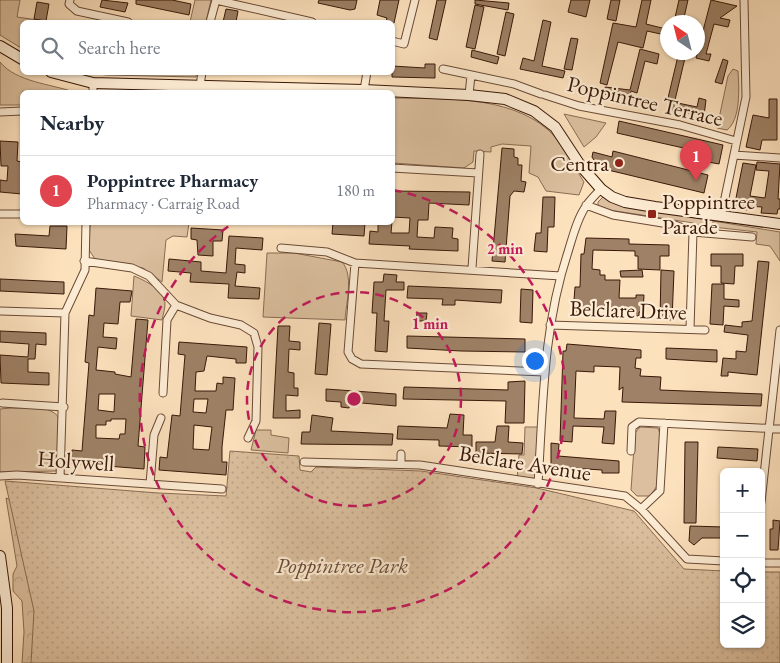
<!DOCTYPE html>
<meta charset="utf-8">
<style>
:root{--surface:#fff;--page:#f6f6f7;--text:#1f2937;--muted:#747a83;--line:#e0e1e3;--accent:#1a73e8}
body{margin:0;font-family:"EB Garamond",serif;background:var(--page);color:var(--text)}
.controls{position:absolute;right:15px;bottom:15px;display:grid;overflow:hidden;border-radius:8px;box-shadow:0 1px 4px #0004}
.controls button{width:45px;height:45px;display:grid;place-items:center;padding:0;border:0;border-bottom:1px solid var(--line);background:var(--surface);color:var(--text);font:25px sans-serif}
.compass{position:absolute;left:660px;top:15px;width:45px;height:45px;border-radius:50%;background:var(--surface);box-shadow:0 1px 4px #0004;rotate:325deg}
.you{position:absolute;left:534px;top:360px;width:18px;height:18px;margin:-12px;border:4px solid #fff;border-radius:50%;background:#1a73e8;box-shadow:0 0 0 8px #1a73e833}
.badge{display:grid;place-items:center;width:32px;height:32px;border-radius:50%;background:var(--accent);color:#fff;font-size:16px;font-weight:700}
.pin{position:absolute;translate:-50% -41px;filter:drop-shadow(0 1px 2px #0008)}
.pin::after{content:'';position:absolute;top:26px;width:18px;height:15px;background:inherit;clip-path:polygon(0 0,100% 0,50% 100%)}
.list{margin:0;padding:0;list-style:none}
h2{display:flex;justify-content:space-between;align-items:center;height:65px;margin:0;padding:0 20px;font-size:21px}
h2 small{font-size:16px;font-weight:400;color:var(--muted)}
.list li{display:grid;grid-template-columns:32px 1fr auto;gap:15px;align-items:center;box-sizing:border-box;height:70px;padding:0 20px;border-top:1px solid var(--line)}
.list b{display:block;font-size:19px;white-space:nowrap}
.list p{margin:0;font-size:16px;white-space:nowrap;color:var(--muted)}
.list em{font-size:16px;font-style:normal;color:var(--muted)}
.icon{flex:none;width:28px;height:28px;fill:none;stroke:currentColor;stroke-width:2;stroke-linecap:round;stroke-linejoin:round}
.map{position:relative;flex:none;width:780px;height:663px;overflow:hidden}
.search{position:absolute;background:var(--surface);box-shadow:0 1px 4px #0004;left:20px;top:20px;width:375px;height:55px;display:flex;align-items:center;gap:12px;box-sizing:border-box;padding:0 18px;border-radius:8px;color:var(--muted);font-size:19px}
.panel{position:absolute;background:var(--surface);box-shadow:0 1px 4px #0004;left:20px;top:90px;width:375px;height:135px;border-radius:8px}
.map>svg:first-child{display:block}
.green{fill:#dbbf9e;stroke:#8a6c53}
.forest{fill:url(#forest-crowns);stroke:#8a6c53}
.park{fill:url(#park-dots);stroke:#8a6c53}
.building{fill:#9e8166;stroke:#391808;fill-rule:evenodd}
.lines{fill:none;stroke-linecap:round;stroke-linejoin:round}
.street-casing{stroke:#6a4a35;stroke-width:9}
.secondary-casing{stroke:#391808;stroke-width:12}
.street{stroke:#fdecd4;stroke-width:7}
.secondary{stroke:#fdecd4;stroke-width:10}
.ring{fill:none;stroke:#c2185b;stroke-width:2.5;stroke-dasharray:9 6}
.poi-dot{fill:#8f2418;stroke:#fdecd4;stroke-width:2}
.labels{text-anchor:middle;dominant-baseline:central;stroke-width:4.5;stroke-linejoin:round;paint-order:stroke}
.street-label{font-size:22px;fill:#391808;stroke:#fdecd4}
.poi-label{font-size:22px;fill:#391808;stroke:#fdecd4;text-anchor:end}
.park-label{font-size:22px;font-style:italic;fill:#6a4a35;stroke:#fdecd4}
.centre{fill:#c2185b;stroke:#fdecd4;stroke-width:2.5}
.ring-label{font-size:15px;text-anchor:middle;font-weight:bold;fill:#c2185b;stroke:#fdecd4;stroke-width:4.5;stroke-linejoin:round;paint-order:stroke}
</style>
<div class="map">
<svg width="780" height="663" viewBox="0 0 780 663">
<defs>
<pattern id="forest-crowns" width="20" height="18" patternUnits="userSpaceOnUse" patternTransform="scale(1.25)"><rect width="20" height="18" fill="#dbbf9e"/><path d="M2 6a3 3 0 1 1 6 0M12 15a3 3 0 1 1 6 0" fill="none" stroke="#bda387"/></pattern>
<pattern id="park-dots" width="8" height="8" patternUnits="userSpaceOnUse" patternTransform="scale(1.25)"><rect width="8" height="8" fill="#dbbf9e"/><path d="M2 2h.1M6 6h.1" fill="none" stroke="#bda387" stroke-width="1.8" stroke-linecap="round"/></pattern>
</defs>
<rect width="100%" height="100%" fill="#fce1bd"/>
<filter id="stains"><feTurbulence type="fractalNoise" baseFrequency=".004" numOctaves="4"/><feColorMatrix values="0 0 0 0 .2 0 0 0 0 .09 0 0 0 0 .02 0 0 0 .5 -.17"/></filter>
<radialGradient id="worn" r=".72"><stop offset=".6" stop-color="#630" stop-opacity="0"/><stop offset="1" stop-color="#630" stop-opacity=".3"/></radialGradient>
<path class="green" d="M 0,0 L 20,0 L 17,17 L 51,22 L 22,22 L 22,49 L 21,48 L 0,35 Z
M 195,0 L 211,0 L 206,22 L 190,22 Z
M 0,62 C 16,82 51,84 74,92 L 22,92 L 22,105 L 0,105 Z
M 733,69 L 738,71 C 739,88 741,119 727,130 L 717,128 L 728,76 Z
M 87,73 L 196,72 L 196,77 L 107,75 Z
M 393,98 C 442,99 507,95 547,129 C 561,140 574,167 584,182 L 579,195 L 546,191 L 538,177 L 529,173 L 531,146 L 502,144 L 491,147 L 491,152 L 474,151 L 473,162 L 464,168 L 393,163 Z
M 564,114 L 606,123 L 596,137 L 584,147 Z
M 604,196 L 709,219 L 708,224 L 703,227 L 693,223 L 603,209 L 598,206 L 598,202 Z
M 713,221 L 780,232 L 780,261 L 770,246 L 756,244 L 757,232 L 713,227 Z
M 90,223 L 189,223 L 187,237 L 173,236 L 166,240 L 162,282 L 143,268 L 95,259 L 89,250 Z
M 267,253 L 294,253 L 342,262 C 354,275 346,303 345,320 L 263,317 Z
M 134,276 C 144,280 165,290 165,304 C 165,309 163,315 162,320 L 131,316 Z
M 11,408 C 28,409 54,403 61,422 L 57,471 L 0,472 L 0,409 Z
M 525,427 L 540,427 L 537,483 L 517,480 L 519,455 L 524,455 Z
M 640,427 L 658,428 L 661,436 L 657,486 L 650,496 L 637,496 L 631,490 L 635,433 Z
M 256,430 L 271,430 L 271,435 L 289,438 L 288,453 L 251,450 Z"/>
<path class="forest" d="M 6,498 L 19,503 L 36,612 L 33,663 L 22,663 L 24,632 L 22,601 L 13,591 L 13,574 L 17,566 Z"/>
<path class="park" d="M 230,451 L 299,456 L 300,470 L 311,472 L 316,467 L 421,471 L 537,488 L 634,511 L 684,569 L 724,571 L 724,644 L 761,644 L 761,572 L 780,572 L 780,663 L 31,663 L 34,611 L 5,481 L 158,493 L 226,496 Z"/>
<path class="building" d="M 102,0 L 128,3 L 125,12 L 100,7 Z
M 136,0 L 172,0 L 191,4 L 189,15 L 136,4 Z
M 319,0 L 357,0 L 355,9 L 350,10 L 318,3 Z
M 380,0 L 399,0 L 394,23 L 386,21 L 387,18 L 377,15 Z
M 437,0 L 446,0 L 437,40 L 429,38 Z
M 475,0 L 509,3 L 508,10 L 475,4 Z
M 571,0 L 590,0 L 586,17 L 568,12 Z
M 611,0 L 620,0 L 616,21 L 607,19 Z
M 642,0 L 651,0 L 646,24 L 666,29 L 665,35 L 647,31 L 643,48 L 618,42 L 607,85 L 600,83 L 613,23 L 636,27 Z
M 679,0 L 688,0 L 683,22 L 674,22 Z
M 711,0 L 737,6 L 720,18 L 730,20 L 728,27 L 714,24 L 706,54 L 711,54 L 709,61 L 696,58 Z
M 37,2 L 49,4 L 46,21 L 34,19 Z
M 475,5 L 484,7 L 475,49 L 466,47 Z
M 226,9 L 238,11 L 236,22 L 223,22 Z
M 506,12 L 514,14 L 505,56 L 497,54 Z
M 543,20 L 551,22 L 542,66 L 565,71 L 563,78 L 520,69 L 523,58 L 534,61 Z
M 571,38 L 578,39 L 572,70 L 564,69 Z
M 640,49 L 659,54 L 657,64 L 645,61 L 637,93 L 631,91 L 630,100 L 604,94 L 605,87 L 630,90 Z
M 472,50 L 499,57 L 497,64 L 471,57 Z
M 678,56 L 685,58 L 675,100 L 668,98 Z
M 723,59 L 728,61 L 722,84 L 715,82 Z
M 425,64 L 435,64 L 435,78 L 392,77 L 392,66 L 425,68 Z
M 699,98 L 706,100 L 704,116 L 671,110 L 673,102 L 697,107 Z
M 769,99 L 777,99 L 777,140 L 762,140 L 760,150 L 746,147 L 753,115 L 769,118 Z
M 619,121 L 723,145 L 719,164 L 708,162 L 710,154 L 617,133 Z
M 0,141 L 18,142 L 17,161 L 22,162 L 22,194 L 0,192 L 0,180 L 7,181 L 8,166 L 1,166 Z
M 502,148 L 514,149 L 514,157 L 518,158 L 518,165 L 522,165 L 521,181 L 526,182 L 524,192 L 514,191 L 510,196 L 505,262 L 492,261 Z
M 613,151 L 708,175 L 704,193 L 608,170 L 608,167 L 597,165 L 592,157 L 593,152 L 612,157 Z
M 757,162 L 780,164 L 778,199 L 780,199 L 780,209 L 778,209 L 777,214 L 761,213 L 762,207 L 748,206 L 747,210 L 734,208 L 743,163 L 756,165 L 750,196 L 765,198 L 769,171 L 756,170 Z
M 392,191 L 470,192 L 469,205 L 429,203 L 428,220 L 418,220 L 417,237 L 434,238 L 435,227 L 453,228 L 452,238 L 458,239 L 458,251 L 409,249 L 410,246 L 369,244 L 370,231 L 378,232 L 378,222 L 392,222 L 391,233 L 409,233 L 410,218 L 392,217 Z
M 543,197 L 555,197 L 554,227 L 548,227 L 547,252 L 534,251 L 536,233 L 541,233 Z
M 333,222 L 365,223 L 364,236 L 332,234 Z
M 50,226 L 67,226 L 66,249 L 16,246 L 15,234 L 49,236 Z
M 191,228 L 223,230 L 222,241 L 213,241 L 213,256 L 198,255 L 197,240 L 191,239 Z
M 229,236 L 263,238 L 262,250 L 236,248 L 235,264 L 245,265 L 245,273 L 237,272 L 235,286 L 260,288 L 259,299 L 228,298 L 229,284 L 190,282 L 191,273 L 168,271 L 169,259 L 201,262 L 201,271 L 226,273 Z
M 586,238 L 629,239 L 629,244 L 669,245 L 669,256 L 660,256 L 660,270 L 638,269 L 638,256 L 635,256 L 635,251 L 593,250 L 592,269 L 600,270 L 600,275 L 605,275 L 605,280 L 620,280 L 619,298 L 636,298 L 636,295 L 644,295 L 643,312 L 639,312 L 639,316 L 629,315 L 629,311 L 587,310 L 587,314 L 573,313 L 575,287 L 580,287 L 581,254 L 584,254 Z
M 711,254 L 743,254 L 743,266 L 735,266 L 734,284 L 721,283 L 721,266 L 711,266 Z
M 758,261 L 769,262 L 757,375 L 728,372 L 728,376 L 721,376 L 723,358 L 736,359 L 736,351 L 746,352 L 748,335 L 724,332 L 725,325 L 742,327 L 742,322 L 752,321 Z
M 642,270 L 643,277 L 621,277 L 620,271 Z
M 661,270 L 674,271 L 672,320 L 660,319 Z
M 384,274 L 397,275 L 396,282 L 404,282 L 404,290 L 386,290 L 384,321 L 389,321 L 387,352 L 375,351 L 377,313 L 372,313 L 374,282 L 383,282 Z
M 0,279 L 64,282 L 64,294 L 0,291 Z
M 712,284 L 724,284 L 724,299 L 739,300 L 739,307 L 724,306 L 723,325 L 710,324 Z
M 408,286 L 502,290 L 501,303 L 455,300 L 455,305 L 442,305 L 443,299 L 407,298 Z
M 96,288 L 132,291 L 130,302 L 120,302 L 118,324 L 104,323 L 103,337 L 117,338 L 116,349 L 98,347 L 96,370 L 115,372 L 115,374 L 131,377 L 136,319 L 148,320 L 138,446 L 145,447 L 144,469 L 71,463 L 72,450 L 82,451 L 89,363 L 85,362 L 89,315 L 94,316 ZM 99,394 L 115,394 L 114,412 L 98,410 ZM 111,419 L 126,419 L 125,434 L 120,434 L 119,439 L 96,438 L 96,425 L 106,425 L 106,421 L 111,421 Z
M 521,289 L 533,290 L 532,323 L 520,322 Z
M 417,313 L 427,313 L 426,321 L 416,321 Z
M 319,323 L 331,324 L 327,375 L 315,374 Z
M 278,326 L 290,326 L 289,341 L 300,342 L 300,350 L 289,349 L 288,372 L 294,373 L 294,388 L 298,388 L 298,396 L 286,395 L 286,411 L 300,410 L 300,418 L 273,418 Z
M 0,331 L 46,333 L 46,345 L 36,344 L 35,359 L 28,359 L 28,372 L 49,373 L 49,385 L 1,383 L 0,355 L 28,357 L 29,344 L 0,342 Z
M 407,336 L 525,339 L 525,352 L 461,351 L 407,348 Z
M 179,342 L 247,347 L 246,363 L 236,363 L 236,359 L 207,356 L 204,371 L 196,372 L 195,391 L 216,391 L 217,383 L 223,384 L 223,377 L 235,378 L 233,410 L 226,410 L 222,447 L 222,462 L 227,462 L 226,475 L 159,470 L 160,457 L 167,458 L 172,415 L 180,416 L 185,355 L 178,354 ZM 194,399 L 208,399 L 206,413 L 193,412 ZM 194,425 L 212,427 L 209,450 L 193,449 Z
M 567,344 L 641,350 L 641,358 L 636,358 L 635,368 L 641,369 L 640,376 L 661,377 L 660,390 L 762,394 L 761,406 L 622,402 L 623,387 L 619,390 L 620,367 L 594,366 L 594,372 L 576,371 L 574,418 L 604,419 L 605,411 L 616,411 L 614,444 L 602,443 L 604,427 L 573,426 L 572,442 L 560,441 L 563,351 L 566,351 Z
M 666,348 L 717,350 L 717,362 L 666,359 Z
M 525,381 L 524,423 L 505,423 L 506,401 L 403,399 L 404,387 L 508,390 L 508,382 Z
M 326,389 L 396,394 L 396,406 L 350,402 L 349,408 L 341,407 L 341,402 L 326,401 Z
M 450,414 L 464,415 L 463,435 L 472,435 L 472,447 L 439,446 L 439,440 L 397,439 L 398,426 L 447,428 Z
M 312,415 L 333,418 L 331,431 L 393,434 L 392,445 L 301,444 L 302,432 L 310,432 Z
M 497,426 L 509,426 L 508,442 L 523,443 L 522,454 L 476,453 L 476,442 L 495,442 Z
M 685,442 L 698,442 L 696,523 L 684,523 Z
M 551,443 L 559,444 L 558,456 L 619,461 L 619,473 L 602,473 L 602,470 L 557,467 L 557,476 L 551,475 Z
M 718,447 L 758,449 L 757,461 L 717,458 Z
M 773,520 L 780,521 L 778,550 L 770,550 L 770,529 L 773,529 Z
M 690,526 L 724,527 L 724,538 L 702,538 L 694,545 L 689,541 Z"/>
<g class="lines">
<g class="street-casing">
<path id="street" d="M 70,0 L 69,4 L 77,11 L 128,22
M 210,22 L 216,0 L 312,22
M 392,41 L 404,44 L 415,0
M 443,69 L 514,84 L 541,94
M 93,83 L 93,92
M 200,86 L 202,72
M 364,90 L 367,72
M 469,95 L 471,75
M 545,95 L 579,106 L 680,125 L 736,141
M 0,112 L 22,111
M 734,155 L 780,158
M 392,168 L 478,173
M 586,205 L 613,215 L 675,225 L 693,232 L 752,237
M 0,214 L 22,214
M 721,217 L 746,97 L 744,0
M 281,248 L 327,252 L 355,263 L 561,276
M 84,261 L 132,268 L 149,276 L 176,305 L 210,318 L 241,325 L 254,333 L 258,347 L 256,421 L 248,438
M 355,263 L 348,352 L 352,359 L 361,364 L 544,372
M 472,268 L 480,154
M 0,311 L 65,313
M 550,325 L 705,330
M 690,329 L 693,232
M 163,393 L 167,320 L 176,305
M 2,403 L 64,407
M 631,451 L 632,427 L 639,422 L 780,429
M 401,454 L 401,464
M 304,462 L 420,465 L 625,496 L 641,509 L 660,491 L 664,423
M 0,476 L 17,475 L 222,489
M 60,478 L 65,313 L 85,270 L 86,222
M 150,484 L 154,435 L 161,418
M 538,484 C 543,406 543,327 568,252 C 573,236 577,219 586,206 C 590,200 596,194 601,189
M 761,502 L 780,330
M 641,509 L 687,559 L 724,561
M 761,563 L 780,563"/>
</g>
<g class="secondary-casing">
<path id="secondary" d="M 0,46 L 22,59
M 51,72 L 93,83 L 364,90 L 469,95 L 505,99 L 534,111 L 555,127 L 580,165 L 601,189 L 612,197 L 625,202 L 655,207 L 780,224
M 0,556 L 7,608 L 7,663"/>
</g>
<use href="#street" class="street"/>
<use href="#secondary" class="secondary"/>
</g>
<g class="ring">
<circle cx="354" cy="399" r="107"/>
<path d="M393 190A213 213 0 1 1 233 223"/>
</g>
<g class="poi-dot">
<circle cx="619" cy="163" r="5"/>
<rect x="647" y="209" width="10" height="10" rx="2.5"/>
</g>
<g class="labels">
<g class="street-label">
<text transform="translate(645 101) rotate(13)">Poppintree Terrace</text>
<text transform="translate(628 310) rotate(2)">Belclare Drive</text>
<text transform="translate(76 461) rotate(4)">Holywell</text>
<text transform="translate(525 463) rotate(9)">Belclare Avenue</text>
</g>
<g class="poi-label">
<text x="609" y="163">Centra</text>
<text x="662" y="201" text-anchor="start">Poppintree<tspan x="662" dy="25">Parade</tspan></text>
</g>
<g class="park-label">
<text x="342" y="565">Poppintree Park</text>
</g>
</g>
<circle cx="354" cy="399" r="8" class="centre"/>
<g class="ring-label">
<text x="505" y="254">2 min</text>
<text x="430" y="329">1 min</text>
</g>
<rect width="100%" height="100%" filter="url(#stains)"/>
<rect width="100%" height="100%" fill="url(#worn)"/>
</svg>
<div class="controls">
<button>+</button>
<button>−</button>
<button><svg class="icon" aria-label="locate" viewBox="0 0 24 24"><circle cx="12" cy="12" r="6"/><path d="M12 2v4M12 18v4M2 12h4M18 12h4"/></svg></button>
<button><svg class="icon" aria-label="layers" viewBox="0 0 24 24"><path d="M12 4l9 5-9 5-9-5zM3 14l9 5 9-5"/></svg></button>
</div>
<svg class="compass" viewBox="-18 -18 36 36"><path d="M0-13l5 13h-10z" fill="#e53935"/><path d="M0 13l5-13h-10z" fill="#747a83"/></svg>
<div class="you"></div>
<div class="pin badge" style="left:696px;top:181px;background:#e0444e">1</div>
<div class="search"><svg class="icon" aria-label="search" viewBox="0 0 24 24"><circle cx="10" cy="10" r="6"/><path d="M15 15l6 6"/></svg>Search here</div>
<section class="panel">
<h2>Nearby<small></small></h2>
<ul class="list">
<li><span class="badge" style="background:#e0444e">1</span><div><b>Poppintree Pharmacy</b><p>Pharmacy · Carraig Road</p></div><em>180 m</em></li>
</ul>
</section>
</div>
